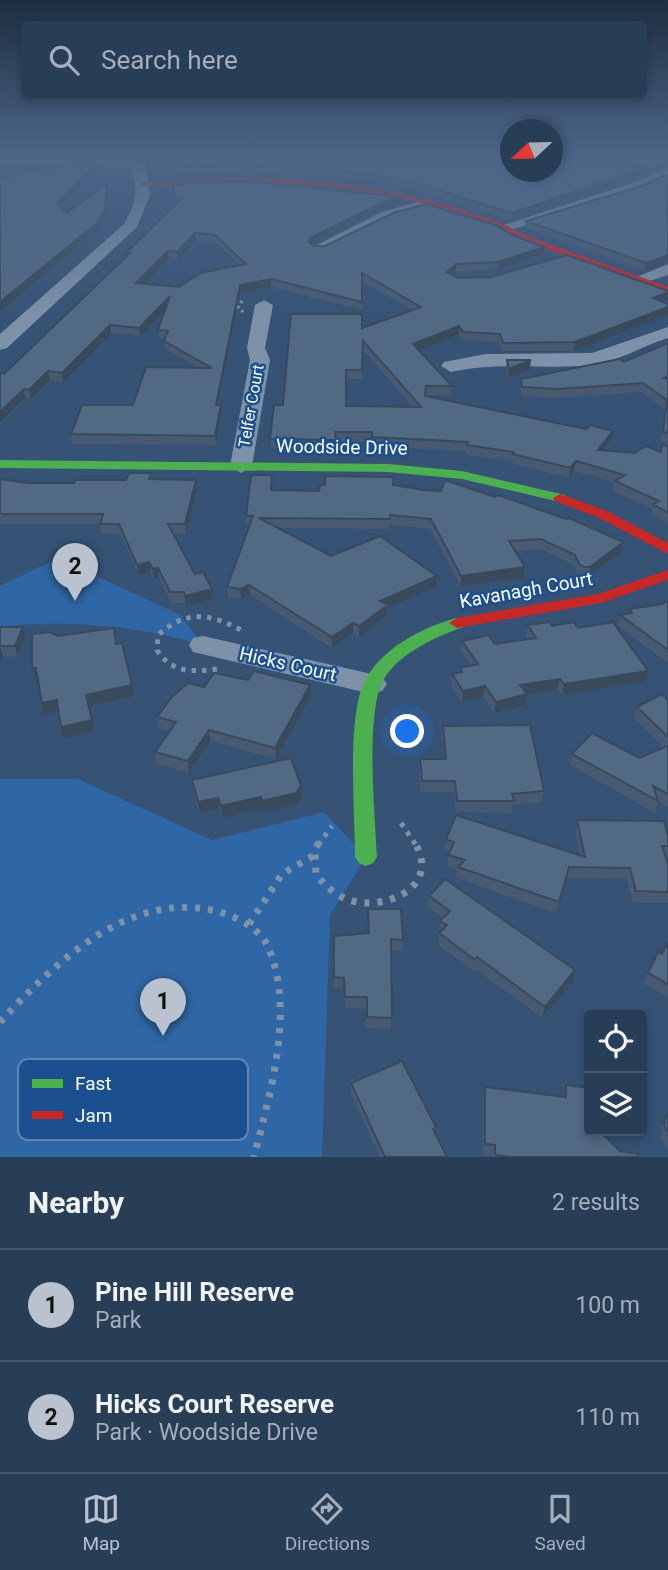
<!DOCTYPE html>
<meta charset="utf-8">
<style>
:root{--surface:#283e57;--page:#30455d;--text:#f1f3f6;--muted:#a5aeba;--line:#44576d;--accent:#b9c2ce}
body{margin:0;font-family:Roboto,sans-serif;background:var(--page);color:var(--text)}
.controls{position:absolute;right:21px;bottom:21px;display:grid;overflow:hidden;border-radius:7px;box-shadow:0 4px 10px #0003}
.controls button{width:63px;height:63px;display:grid;place-items:center;padding:0;border:0;border-bottom:2px solid var(--line);background:var(--surface);color:var(--text);font:35px sans-serif}
.compass{position:absolute;left:500px;top:119px;width:63px;height:63px;border-radius:50%;background:var(--surface);box-shadow:0 4px 10px #0003;rotate:248deg}
.you{position:absolute;left:408px;top:732px;width:24px;height:24px;margin:-18px;border:5px solid #fff;border-radius:50%;background:#1a73e8;box-shadow:0 0 0 10px #1a73e833}
.badge{display:grid;place-items:center;width:46px;height:46px;border-radius:50%;background:var(--accent);color:#111;font-size:23px;font-weight:700}
.pin{position:absolute;translate:-50% -58px;filter:drop-shadow(0 2px 4px #0008)}
.pin::after{content:'';position:absolute;top:37px;width:24px;height:21px;background:inherit;clip-path:polygon(0 0,100% 0,50% 100%)}
.list{margin:0;padding:0;list-style:none}
h2{display:flex;justify-content:space-between;align-items:center;height:91px;margin:0;padding:0 28px;font-size:30px}
h2 small{font-size:23px;font-weight:400;color:var(--muted)}
.list li{display:grid;grid-template-columns:46px 1fr auto;gap:21px;align-items:center;box-sizing:border-box;height:112px;padding:0 28px;border-top:2px solid var(--line)}
.list b{display:block;font-size:26px;white-space:nowrap}
.list p{margin:0;font-size:23px;white-space:nowrap;color:var(--muted)}
.list em{font-size:23px;font-style:normal;color:var(--muted)}
.icon{flex:none;width:38px;height:38px;fill:none;stroke:currentColor;stroke-width:2;stroke-linecap:round;stroke-linejoin:round}
.map{position:relative;flex:none;width:668px;height:1157px;overflow:hidden}
.search{position:absolute;background:var(--surface);box-shadow:0 4px 10px #0003;left:21px;right:21px;top:21px;height:77px;display:flex;align-items:center;gap:18px;box-sizing:border-box;padding:0 24px;border-radius:7px;color:var(--muted);font-size:26px}
.sheet{height:315px;background:var(--surface)}
nav{display:flex;justify-content:space-around;align-items:center;box-sizing:border-box;height:98px;border-top:2px solid var(--line);background:var(--surface);font-size:19px;color:var(--muted)}
nav a{display:grid;justify-items:center;gap:4px}
nav .on{color:var(--accent)}
.map>svg:first-child{display:block}
.green{fill:#2f66a5}
.lines{fill:none;stroke-linecap:round;stroke-linejoin:round}
.path-far2{stroke:#7d92a8;stroke-width:3.5;stroke-dasharray:2.5 3.5;stroke-linecap:butt}
.path-far1{stroke:#7d92a8;stroke-width:5;stroke-dasharray:4.5 6;stroke-linecap:butt}
.path{stroke:#7d92a8;stroke-width:7;stroke-dasharray:5 8;stroke-linecap:butt}
.street{fill:#7d92a8;fill-rule:evenodd}
.fast{fill:#4caf50;fill-rule:evenodd}
.jam{fill:#c62828;fill-rule:evenodd}
.wall{fill:#475a72;fill-rule:evenodd}
.shaded-wall{fill:#394a5c}
.building{fill:#526984;stroke:#394a5c;stroke-width:2;fill-rule:evenodd}
.labels{text-anchor:middle;dominant-baseline:central;stroke-width:5;stroke-linejoin:round;paint-order:stroke}
.far-street-label{font-size:16px;fill:#fff;stroke:#1b4f8f}
.street-label{font-size:19px;fill:#fff;stroke:#1b4f8f}
.key{fill:#1b4f8f;stroke:#5f84b1;stroke-width:2}
.key-label{font-size:19px;fill:#fff}
</style>
<div class="map">
<svg width="668" height="1157" viewBox="0 0 668 1157">
<rect width="100%" height="100%" fill="#365274"/>
<path class="green" d="M 58,558 L 180,615 L 203,645 C 139,626 67,619 0,627 L 0,586 Z
M 0,779 L 78,779 L 212,840 L 324,812 L 366,857 L 330,915 L 322,1157 L 0,1157 Z"/>
<g class="lines">
<path class="path-far2" d="M 242,301 L 238,307 L 243,312"/>
<path class="path-far1" d="M 217,669 C 193,672 171,673 157,650 L 158,635 C 187,608 214,614 246,633
M 401,823 L 416,845
M 318,845 L 332,826"/>
<path class="path" d="M 319,843 L 315,848 L 316,875 C 325,885 333,893 346,899 C 382,913 442,888 415,843
M 249,924 L 282,874 L 313,856
M 0,1022 C 56,962 130,888 220,912 C 239,918 261,929 269,949 C 295,1013 270,1093 254,1157"/>
<path class="street" d="M 132,155 L 144,155 L 150,195 L 137,227 L 7,348 L 0,350 L 0,334 L 124,224 C 137,203 138,189 131,166 L 0,165 L 0,157 L 131,158 Z
M 552,155 L 657,158 L 663,162 L 657,166 L 552,159 Z
M 668,168 L 668,177 L 639,190 L 510,230 L 500,230 L 498,227 L 629,184 Z
M 428,199 L 435,203 L 433,206 L 392,218 L 324,251 L 314,251 L 311,248 L 382,212 Z
M 668,264 L 668,275 L 640,284 L 632,279 Z
M 264,300 L 273,305 L 265,348 L 270,360 L 252,466 L 241,473 L 230,466 L 250,360 L 247,348 L 255,305 Z
M 668,327 L 668,338 C 642,346 620,361 592,365 C 544,370 498,361 451,372 L 441,366 L 444,362 L 486,354 L 592,353 Z
M 203,636 L 372,674 L 382,677 L 387,684 L 382,691 L 372,694 L 193,652 L 189,645 L 193,638 Z"/>
<path class="fast" d="M 0,460 L 388,464 L 462,471 L 565,495 L 567,498 L 560,502 L 462,479 L 388,472 L 0,468 Z
M 457,618 L 465,623 L 463,627 C 435,637 393,656 381,685 C 366,723 375,814 377,857 L 373,863 L 366,866 L 359,863 L 355,857 C 355,813 347,723 363,685 C 378,650 422,627 457,618 Z"/>
<path class="jam" d="M 240,178 C 317,178 389,186 463,210 C 483,217 504,222 522,234 L 668,287 L 668,293 L 516,238 C 496,225 474,219 451,212 C 350,179 248,181 143,186 L 139,184 L 143,182 Z
M 560,494 L 607,511 L 668,543 L 668,554 L 597,517 L 555,501 L 553,498 Z
M 668,570 L 668,580 L 601,603 L 457,628 L 449,623 L 457,618 L 598,594 Z"/>
</g>
<path class="wall" d="M 161,155 L 635,167 L 642,169 L 641,176 L 511,220 L 404,186 L 369,180 L 244,170 L 171,174 L 171,171 L 161,171 Z
M 668,176 L 645,271 L 525,228 L 526,221 L 641,186 Z
M 173,184 L 402,204 L 381,210 L 312,245 L 314,246 L 543,254 L 498,269 L 456,272 L 452,275 L 458,278 L 663,302 L 574,351 L 502,351 L 499,342 L 462,340 L 459,335 L 419,350 L 452,386 L 451,395 L 426,395 L 425,396 L 586,429 L 613,431 L 611,440 L 604,450 L 635,453 L 661,452 L 662,444 L 668,447 L 668,524 L 651,514 L 652,509 L 613,491 L 614,482 L 574,471 L 569,478 L 512,464 L 512,461 L 466,455 L 466,451 L 371,446 L 371,442 L 336,442 L 336,450 L 271,448 L 270,439 L 283,405 L 362,328 L 412,310 L 362,281 L 362,310 L 271,287 L 240,293 L 218,405 L 221,405 L 221,414 L 216,445 L 72,444 L 71,434 L 133,405 L 197,367 L 165,349 L 165,339 L 159,338 L 158,330 L 165,310 L 140,336 L 111,333 L 63,382 L 50,380 L 31,399 L 25,398 L 0,423 L 0,373 L 4,374 L 126,256 L 126,253 L 176,205 ZM 196,241 L 216,242 L 240,265 L 179,287 L 144,284 L 169,259 L 178,260 ZM 363,350 L 408,402 L 412,406 L 346,406 L 346,379 L 362,379 Z
M 668,343 L 668,443 L 661,442 L 665,409 L 641,392 L 558,398 L 521,396 L 521,379 L 624,362 Z
M 507,360 L 530,369 L 508,378 L 506,369 Z
M 151,473 L 152,479 L 197,490 L 186,534 L 173,534 L 195,574 L 212,589 L 213,599 L 186,606 L 185,603 L 171,603 L 159,578 L 154,579 L 151,573 L 139,575 L 120,534 L 101,534 L 100,524 L 0,524 L 0,479 L 28,483 L 74,483 L 126,480 Z
M 272,475 L 272,490 L 319,491 L 393,485 L 621,552 L 588,577 L 582,577 L 577,575 L 574,565 L 540,549 L 515,551 L 525,567 L 523,578 L 461,586 L 430,529 L 390,525 L 390,529 L 278,528 L 331,556 L 436,586 L 388,608 L 387,616 L 359,637 L 353,633 L 332,648 L 250,595 L 241,599 L 228,598 L 227,587 L 250,526 L 246,526 L 246,516 Z
M 668,601 L 668,663 L 618,626 L 620,615 L 628,614 L 629,609 L 662,604 Z
M 528,625 L 578,628 L 646,681 L 562,695 L 558,689 L 527,695 L 525,705 L 494,713 L 483,697 L 462,702 L 451,685 L 452,674 L 459,673 L 460,668 L 471,666 L 461,651 L 462,641 L 495,644 L 528,639 L 526,636 Z
M 0,627 L 25,638 L 17,657 L 3,656 L 0,662 Z
M 204,687 L 311,696 L 276,759 L 210,741 L 189,773 L 156,763 L 155,752 L 169,731 L 158,728 L 157,717 Z
M 668,700 L 668,807 L 658,801 L 655,813 L 570,765 L 572,754 L 639,758 L 664,748 L 634,718 L 637,707 Z
M 443,726 L 544,791 L 542,802 L 513,805 L 512,813 L 456,812 L 454,792 L 421,792 L 419,770 L 420,759 L 444,759 L 442,737 Z
M 192,780 L 302,797 L 297,804 L 263,812 L 262,808 L 222,818 L 219,809 L 199,813 L 193,791 Z
M 577,820 L 668,836 L 668,857 L 666,858 L 668,865 L 668,903 L 633,903 L 627,879 L 567,878 L 556,913 L 456,878 L 457,869 L 447,866 L 449,852 L 445,850 L 446,839 L 580,855 L 575,831 Z
M 429,896 L 573,981 L 542,1018 L 475,969 L 474,971 L 438,945 L 440,921 L 443,918 L 428,907 Z
M 368,909 L 403,940 L 402,951 L 391,951 L 391,1029 L 366,1028 L 366,1009 L 345,1008 L 344,989 L 334,988 L 334,936 L 368,933 Z
M 668,942 L 668,997 L 644,984 L 648,973 L 662,954 Z
M 351,1083 L 436,1127 L 435,1133 L 447,1157 L 380,1157 L 351,1094 Z
M 566,1085 L 594,1134 L 620,1151 L 638,1157 L 493,1157 L 493,1156 L 483,1155 L 483,1098 L 485,1087 L 563,1097 Z
M 668,1115 L 668,1152 L 660,1136 L 662,1126 L 666,1116 Z"/>
<path class="shaded-wall" d="M 98,162 L 98,168 L 58,210 L 57,203 Z
M 642,169 L 641,176 L 511,220 L 512,213 Z
M 107,184 L 108,190 L 106,218 L 97,231 L 0,311 L 0,302 Z
M 403,197 L 402,204 L 381,210 L 310,246 L 309,250 L 310,238 L 381,203 Z
M 195,233 L 196,241 L 178,260 L 177,252 Z
M 544,247 L 543,254 L 498,269 L 498,262 Z
M 168,251 L 169,259 L 137,291 L 136,283 Z
M 668,255 L 668,262 L 645,271 L 646,263 Z
M 456,264 L 456,272 L 447,280 L 447,272 Z
M 271,279 L 271,287 L 240,293 L 216,414 L 216,405 L 240,285 Z
M 668,292 L 668,300 L 652,306 L 653,298 Z
M 170,296 L 171,304 L 140,336 L 139,328 Z
M 668,307 L 668,315 L 574,351 L 575,342 Z
M 110,325 L 111,333 L 63,382 L 62,373 Z
M 459,326 L 459,335 L 412,353 L 413,344 Z
M 531,360 L 530,369 L 508,378 L 509,369 Z
M 48,371 L 50,380 L 31,399 L 29,390 Z
M 24,389 L 25,398 L 0,423 L 0,412 Z
M 221,405 L 221,414 L 216,445 L 215,436 Z
M 613,431 L 611,440 L 597,459 L 598,450 Z
M 576,461 L 574,471 L 569,478 L 570,468 Z
M 196,480 L 197,490 L 186,534 L 185,524 Z
M 623,542 L 621,552 L 588,577 L 590,567 Z
M 149,562 L 151,573 L 139,575 L 137,565 Z
M 525,567 L 523,578 L 461,586 L 461,576 Z
M 158,568 L 159,578 L 154,579 L 153,569 Z
M 437,576 L 436,586 L 388,608 L 387,616 L 359,637 L 359,626 L 380,601 Z
M 249,585 L 250,595 L 241,599 L 240,589 Z
M 212,589 L 213,599 L 186,606 L 185,596 Z
M 353,623 L 353,633 L 332,648 L 332,637 Z
M 23,627 L 25,638 L 17,657 L 15,646 Z
M 0,646 L 3,656 L 0,662 Z
M 32,668 L 36,668 L 38,679 L 35,679 Z
M 648,671 L 646,681 L 562,695 L 564,684 Z
M 560,679 L 558,689 L 527,695 L 525,705 L 494,713 L 496,702 L 520,685 Z
M 132,685 L 134,696 L 88,706 L 86,695 Z
M 310,685 L 311,696 L 276,759 L 275,748 Z
M 485,686 L 483,697 L 462,702 L 463,691 Z
M 57,700 L 59,711 L 44,714 L 42,703 Z
M 92,720 L 94,731 L 63,738 L 61,727 Z
M 209,730 L 210,741 L 189,773 L 188,761 Z
M 301,786 L 302,797 L 297,804 L 263,812 L 262,801 Z
M 261,797 L 262,808 L 222,818 L 221,806 Z
M 218,798 L 219,809 L 199,813 L 198,802 Z
M 569,867 L 567,878 L 556,913 L 559,902 Z
M 575,970 L 573,981 L 542,1018 L 545,1007 Z"/>
<path class="building" d="M 161,155 L 510,155 L 510,172 L 552,172 L 553,155 L 636,161 L 630,166 L 642,169 L 512,213 L 404,180 L 370,174 L 244,164 L 171,167 L 170,165 L 160,165 Z
M 75,162 L 98,162 L 57,203 L 67,213 L 107,184 L 105,210 L 96,224 L 0,302 L 0,179 Z
M 664,176 L 668,176 L 668,255 L 646,263 L 526,221 L 641,186 Z
M 244,181 L 403,197 L 381,203 L 310,238 L 309,242 L 314,246 L 325,246 L 393,213 L 426,204 L 498,226 L 512,235 L 544,247 L 498,262 L 456,264 L 447,272 L 458,278 L 491,277 L 567,255 L 668,291 L 668,292 L 653,298 L 668,304 L 668,307 L 575,342 L 503,343 L 500,334 L 463,332 L 459,326 L 413,344 L 452,386 L 426,386 L 425,396 L 586,429 L 590,425 L 613,431 L 598,450 L 635,453 L 646,446 L 661,452 L 662,444 L 668,447 L 668,513 L 653,504 L 659,501 L 615,481 L 625,475 L 576,461 L 570,468 L 513,454 L 514,452 L 467,445 L 468,442 L 372,437 L 372,432 L 335,432 L 336,440 L 270,439 L 274,405 L 283,405 L 291,314 L 362,314 L 362,328 L 421,307 L 362,273 L 362,302 L 271,279 L 240,285 L 216,405 L 221,405 L 215,436 L 71,434 L 82,405 L 133,405 L 146,367 L 212,368 L 164,341 L 168,331 L 158,330 L 170,296 L 139,328 L 110,325 L 62,373 L 48,371 L 29,390 L 24,389 L 0,412 L 0,373 L 4,374 L 130,253 L 126,253 L 182,198 L 175,198 L 173,184 ZM 195,233 L 215,235 L 246,264 L 200,273 L 179,287 L 136,283 L 168,251 L 177,252 ZM 363,341 L 409,393 L 421,407 L 346,406 L 346,370 L 362,370 Z
M 668,343 L 668,376 L 664,378 L 668,379 L 668,433 L 663,432 L 667,400 L 643,383 L 559,389 L 522,387 L 521,379 L 619,359 L 624,362 Z
M 507,360 L 531,360 L 509,369 Z
M 129,473 L 151,473 L 149,479 L 196,480 L 185,524 L 168,524 L 195,574 L 203,572 L 212,589 L 185,596 L 184,592 L 170,592 L 158,568 L 153,569 L 149,562 L 137,565 L 119,524 L 100,524 L 103,514 L 0,514 L 0,479 L 28,483 L 74,483 L 75,480 L 126,480 Z
M 251,475 L 272,475 L 271,490 L 319,491 L 320,485 L 325,485 L 325,476 L 393,477 L 393,485 L 423,490 L 441,491 L 445,480 L 495,497 L 498,495 L 566,519 L 569,518 L 623,542 L 590,567 L 584,567 L 579,564 L 575,555 L 541,539 L 509,541 L 525,567 L 461,576 L 431,519 L 390,515 L 390,519 L 259,518 L 331,556 L 380,536 L 437,576 L 380,601 L 388,605 L 359,626 L 353,623 L 332,637 L 249,585 L 240,589 L 227,587 L 253,516 L 246,516 Z
M 668,601 L 668,650 L 620,615 L 632,613 L 629,609 L 662,604 Z
M 549,622 L 552,626 L 574,622 L 578,628 L 613,622 L 648,671 L 564,684 L 560,679 L 520,685 L 527,694 L 496,702 L 485,686 L 463,691 L 452,674 L 462,672 L 460,668 L 478,664 L 462,641 L 488,635 L 495,644 L 536,638 L 528,625 Z
M 0,627 L 23,627 L 15,646 L 0,646 Z
M 114,628 L 116,644 L 122,643 L 132,685 L 86,695 L 92,720 L 61,727 L 57,700 L 42,703 L 36,668 L 32,668 L 32,634 L 49,632 L 58,636 Z
M 254,671 L 310,685 L 275,748 L 209,730 L 188,761 L 155,752 L 176,722 L 157,717 L 172,697 L 188,683 L 204,687 L 214,673 L 248,680 Z
M 662,694 L 668,700 L 668,737 L 637,707 Z
M 530,725 L 544,791 L 512,794 L 514,801 L 457,801 L 455,781 L 422,781 L 420,759 L 446,759 L 443,726 Z
M 592,733 L 639,758 L 668,746 L 668,794 L 653,786 L 658,801 L 572,754 Z
M 291,758 L 301,786 L 296,793 L 262,801 L 261,797 L 221,806 L 218,798 L 198,802 L 192,780 Z
M 456,815 L 585,857 L 577,820 L 664,821 L 668,836 L 668,846 L 662,846 L 668,865 L 668,892 L 636,891 L 630,868 L 569,867 L 559,902 L 458,867 L 465,860 L 448,855 L 454,842 L 446,839 Z
M 445,879 L 575,970 L 545,1007 L 477,957 L 475,960 L 439,933 L 447,925 L 440,921 L 450,911 L 429,896 Z
M 368,909 L 401,909 L 403,940 L 391,939 L 392,1018 L 367,1017 L 367,997 L 345,997 L 344,978 L 334,977 L 334,936 L 369,933 Z
M 668,942 L 668,984 L 648,973 L 658,952 L 662,954 Z
M 402,1061 L 436,1127 L 433,1129 L 447,1157 L 385,1157 L 351,1083 Z
M 566,1085 L 589,1088 L 589,1131 L 593,1131 L 594,1134 L 604,1135 L 620,1151 L 638,1154 L 638,1157 L 510,1157 L 495,1155 L 495,1145 L 485,1144 L 485,1087 L 566,1097 Z
M 668,1115 L 668,1133 L 664,1125 L 666,1116 Z"/>
<linearGradient id="sky" x2="0" y2="1"><stop stop-color="#1e2d40"/><stop offset="0.49" stop-color="#4c6688"/><stop offset="1" stop-color="#4c6688" stop-opacity="0"/></linearGradient>
<rect width="668" height="317" fill="url(#sky)"/>
<g class="labels">
<g class="far-street-label">
<text transform="translate(251 406) rotate(-80)">Telfer Court</text>
</g>
<g class="street-label">
<text transform="translate(342 447) rotate(1)">Woodside Drive</text>
<text transform="translate(526 590) rotate(-10)">Kavanagh Court</text>
<text transform="translate(288 664) rotate(13)">Hicks Court</text>
</g>
</g>
<rect x="18" y="1059" width="230" height="81" rx="10" class="key"/>
<rect x="32" y="1079" width="31" height="9" fill="#4caf50"/>
<rect x="32" y="1111" width="31" height="8" fill="#c62828"/>
<g class="key-label">
<text x="75" y="1090">Fast</text>
<text x="75" y="1122">Jam</text>
</g>
</svg>
<div class="controls">
<button><svg class="icon" aria-label="locate" viewBox="0 0 24 24"><circle cx="12" cy="12" r="6"/><path d="M12 2v4M12 18v4M2 12h4M18 12h4"/></svg></button>
<button><svg class="icon" aria-label="layers" viewBox="0 0 24 24"><path d="M12 4l9 5-9 5-9-5zM3 14l9 5 9-5"/></svg></button>
</div>
<svg class="compass" viewBox="-18 -18 36 36"><path d="M0-13l5 13h-10z" fill="#e53935"/><path d="M0 13l5-13h-10z" fill="#a5aeba"/></svg>
<div class="you"></div>
<div class="pin badge" style="left:163px;top:1036px">1</div>
<div class="pin badge" style="left:75px;top:601px">2</div>
<div class="search"><svg class="icon" aria-label="search" viewBox="0 0 24 24"><circle cx="10" cy="10" r="6"/><path d="M15 15l6 6"/></svg>Search here</div>
</div>
<section class="sheet">
<h2>Nearby<small>2 results</small></h2>
<ul class="list">
<li><span class="badge">1</span><div><b>Pine Hill Reserve</b><p>Park</p></div><em>100 m</em></li>
<li><span class="badge">2</span><div><b>Hicks Court Reserve</b><p>Park · Woodside Drive</p></div><em>110 m</em></li>
</ul>
</section>
<nav>
<a class="on"><svg class="icon" aria-label="map" viewBox="0 0 24 24"><path d="M3 6l6-2 6 2 6-2v14l-6 2-6-2-6 2zM9 4v14M15 6v14"/></svg>Map</a>
<a><svg class="icon" aria-label="directions" viewBox="0 0 24 24"><path d="M12 3l9 9-9 9-9-9zM9 14v-3h6M13 9l2 2-2 2"/></svg>Directions</a>
<a><svg class="icon" aria-label="saved" viewBox="0 0 24 24"><path d="M7 4h10v16l-5-4-5 4z"/></svg>Saved</a>
</nav>
